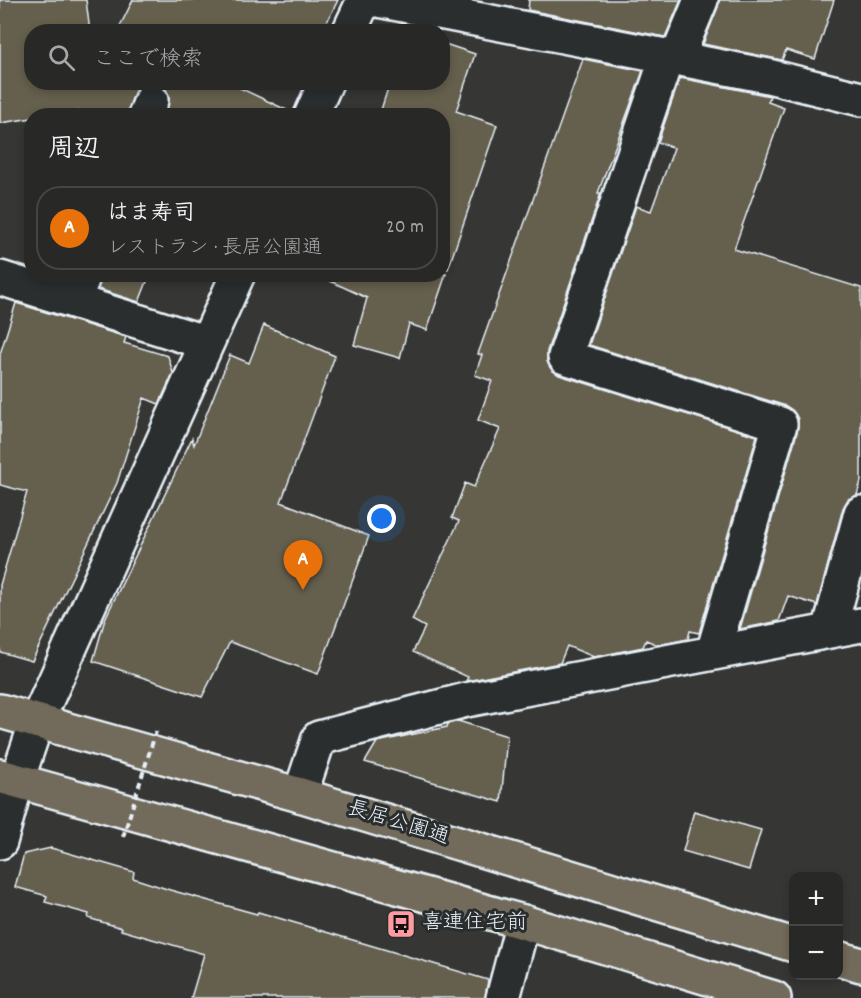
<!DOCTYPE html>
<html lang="ja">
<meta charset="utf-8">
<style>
:root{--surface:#282927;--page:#30312f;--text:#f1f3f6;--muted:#a5a6a7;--line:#444544;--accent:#d6ab8b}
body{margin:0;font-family:Dekko,"Klee One",sans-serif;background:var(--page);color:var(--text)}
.controls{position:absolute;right:18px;bottom:18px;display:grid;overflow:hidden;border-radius:12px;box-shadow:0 3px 9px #0003}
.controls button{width:54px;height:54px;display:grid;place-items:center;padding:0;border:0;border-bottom:2px solid var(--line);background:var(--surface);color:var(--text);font:30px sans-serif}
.you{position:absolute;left:382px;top:519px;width:21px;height:21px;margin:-15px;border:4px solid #fff;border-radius:50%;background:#1a73e8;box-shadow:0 0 0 9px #1a73e833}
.badge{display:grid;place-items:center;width:39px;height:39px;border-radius:50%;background:var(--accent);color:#fff;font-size:20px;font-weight:700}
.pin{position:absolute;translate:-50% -50px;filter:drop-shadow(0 2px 3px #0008)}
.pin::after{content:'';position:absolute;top:32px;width:21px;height:18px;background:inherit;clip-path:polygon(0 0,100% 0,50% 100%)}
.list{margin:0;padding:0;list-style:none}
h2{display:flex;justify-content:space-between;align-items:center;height:78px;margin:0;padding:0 24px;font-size:26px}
h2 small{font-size:20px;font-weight:400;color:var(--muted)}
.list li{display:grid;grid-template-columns:39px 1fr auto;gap:18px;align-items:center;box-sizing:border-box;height:84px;margin:0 12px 12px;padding:0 12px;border:2px solid var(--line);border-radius:24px}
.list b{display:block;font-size:22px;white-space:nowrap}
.list p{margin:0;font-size:20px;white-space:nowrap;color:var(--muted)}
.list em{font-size:20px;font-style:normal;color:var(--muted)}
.icon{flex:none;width:33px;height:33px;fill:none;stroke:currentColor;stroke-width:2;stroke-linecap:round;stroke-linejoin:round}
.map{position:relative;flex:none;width:861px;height:998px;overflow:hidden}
.search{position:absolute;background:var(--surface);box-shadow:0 3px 9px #0003;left:24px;top:24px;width:426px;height:66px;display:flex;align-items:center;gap:15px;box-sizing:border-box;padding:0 21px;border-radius:24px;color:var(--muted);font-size:22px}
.panel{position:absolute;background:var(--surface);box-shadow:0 3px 9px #0003;left:24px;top:108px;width:426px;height:174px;border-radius:24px}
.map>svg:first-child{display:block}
.building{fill:#655e4e;stroke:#e8f1f8;stroke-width:1.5}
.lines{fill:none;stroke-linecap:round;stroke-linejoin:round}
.minor-casing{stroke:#e8f1f8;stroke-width:38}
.major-casing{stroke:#e8f1f8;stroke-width:38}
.minor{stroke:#2a2d2e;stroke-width:33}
.major{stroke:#726b5a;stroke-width:33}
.path-bridge{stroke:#e8f1f8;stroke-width:4;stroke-dasharray:6 4.5;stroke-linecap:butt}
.labels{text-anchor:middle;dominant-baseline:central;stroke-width:6;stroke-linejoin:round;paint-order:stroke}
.street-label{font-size:21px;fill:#e8f1f8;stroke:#2a2d2e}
.poi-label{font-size:21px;fill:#e8f1f8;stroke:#2a2d2e;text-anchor:start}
</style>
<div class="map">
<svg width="861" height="998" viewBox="0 0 861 998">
<rect width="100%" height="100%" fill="#363734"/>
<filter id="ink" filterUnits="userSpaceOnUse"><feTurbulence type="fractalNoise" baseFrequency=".0167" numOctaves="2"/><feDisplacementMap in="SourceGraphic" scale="12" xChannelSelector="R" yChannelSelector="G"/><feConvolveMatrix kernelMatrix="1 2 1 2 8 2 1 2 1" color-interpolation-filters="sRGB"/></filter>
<g filter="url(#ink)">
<path class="building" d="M 0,0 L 86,0 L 90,32 L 32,32 L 32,82 L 146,82 L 139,86 L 134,93 L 127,116 L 78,116 L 80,111 L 49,116 L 32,116 L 32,118 L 0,123 Z
M 133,0 L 338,0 L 322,32 L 117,32 Z
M 529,0 L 681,0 L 665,37 L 528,10 Z
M 719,0 L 834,0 L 815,59 L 786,50 L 782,60 L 703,44 L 718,7 Z
M 442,43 L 475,54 L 456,111 L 497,125 L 448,269 L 442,268 L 442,116 L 379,116 L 390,82 L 442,82 Z
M 583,59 L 643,71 L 598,193 L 601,193 L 547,351 L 547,361 L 552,370 L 559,375 L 757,436 L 699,633 L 690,631 L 688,639 L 658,645 L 646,640 L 643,647 L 594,657 L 567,646 L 560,663 L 466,681 L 468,677 L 413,652 L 425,627 L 412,620 L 459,521 L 452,518 L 465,483 L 474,487 L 500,429 L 478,420 L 492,381 L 475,375 L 482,355 L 478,354 Z
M 680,78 L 770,96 L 768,102 L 784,108 L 734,249 L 861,288 L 861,481 L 857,495 L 848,499 L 843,508 L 817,605 L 788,596 L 779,621 L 740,629 L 798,429 L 798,419 L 793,411 L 786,406 L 589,345 L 636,206 L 651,211 L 674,148 L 658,142 Z
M 158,82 L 227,82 L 293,113 L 293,116 L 165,116 L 169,96 L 165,88 Z
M 102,274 L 150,274 L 139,302 L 98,289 Z
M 315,274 L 446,274 L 427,330 L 409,324 L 400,358 L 354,345 L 367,298 Z
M 16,303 L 126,337 L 124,343 L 168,356 L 173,373 L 159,404 L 144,398 L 117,483 L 32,661 L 0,652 L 0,585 L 27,492 L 0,485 L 0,354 Z
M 264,325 L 335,356 L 281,502 L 369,536 L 318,674 L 230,642 L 202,697 L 93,661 L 105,619 L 192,438 L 194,445 L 230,355 L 249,363 Z
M 458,721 L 507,736 L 501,802 L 365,762 L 377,742 L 447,727 L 448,724 Z
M 694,811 L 761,830 L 749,870 L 683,851 Z
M 51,848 L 134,872 L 133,878 L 170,890 L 257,914 L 258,912 L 488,980 L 485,998 L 191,998 L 204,954 L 121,930 L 122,928 L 88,918 L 89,914 L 45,902 L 47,896 L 15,887 L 24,854 Z"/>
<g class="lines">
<g class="minor-casing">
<path id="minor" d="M 378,0 L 768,76 L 861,99
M 349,32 L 364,0
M 667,57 L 565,357 L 780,424 L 713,653
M 677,58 L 701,0
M 145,116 L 151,100
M 311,116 L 326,82
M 0,278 L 207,343
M 74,301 L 84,274
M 829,631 L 861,513
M 300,795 L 319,738 L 466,700 L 861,625
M 0,842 L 17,780 L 37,721 L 238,274
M 503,998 L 523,922"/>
</g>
<g class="major-casing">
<path id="major" d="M 0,711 L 300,795 L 794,945
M 0,776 L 523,922 L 774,998
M 838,958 L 861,965"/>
</g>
<use href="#minor" class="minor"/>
<use href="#major" class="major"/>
<path class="path-bridge" d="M 123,837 L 157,728"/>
</g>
</g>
<defs>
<g id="bus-square" transform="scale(1.5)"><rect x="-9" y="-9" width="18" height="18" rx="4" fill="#ff9aa2" stroke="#2a2d2e"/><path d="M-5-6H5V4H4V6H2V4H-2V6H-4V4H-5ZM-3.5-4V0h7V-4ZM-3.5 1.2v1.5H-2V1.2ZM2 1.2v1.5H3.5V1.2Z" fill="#111"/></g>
</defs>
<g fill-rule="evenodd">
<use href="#bus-square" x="401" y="924"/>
</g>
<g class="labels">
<g class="street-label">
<text transform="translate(398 824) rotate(17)">長居公園通</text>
</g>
<g class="poi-label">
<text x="422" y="924">喜連住宅前</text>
</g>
</g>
</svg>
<div class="controls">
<button>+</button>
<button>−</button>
</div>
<div class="you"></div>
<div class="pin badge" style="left:303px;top:590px;background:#e8710a">A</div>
<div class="search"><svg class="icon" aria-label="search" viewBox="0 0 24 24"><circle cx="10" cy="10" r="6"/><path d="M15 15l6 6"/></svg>ここで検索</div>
<section class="panel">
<h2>周辺<small></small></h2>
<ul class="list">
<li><span class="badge" style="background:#e8710a">A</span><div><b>はま寿司</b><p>レストラン · 長居公園通</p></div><em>20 m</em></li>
</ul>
</section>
</div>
